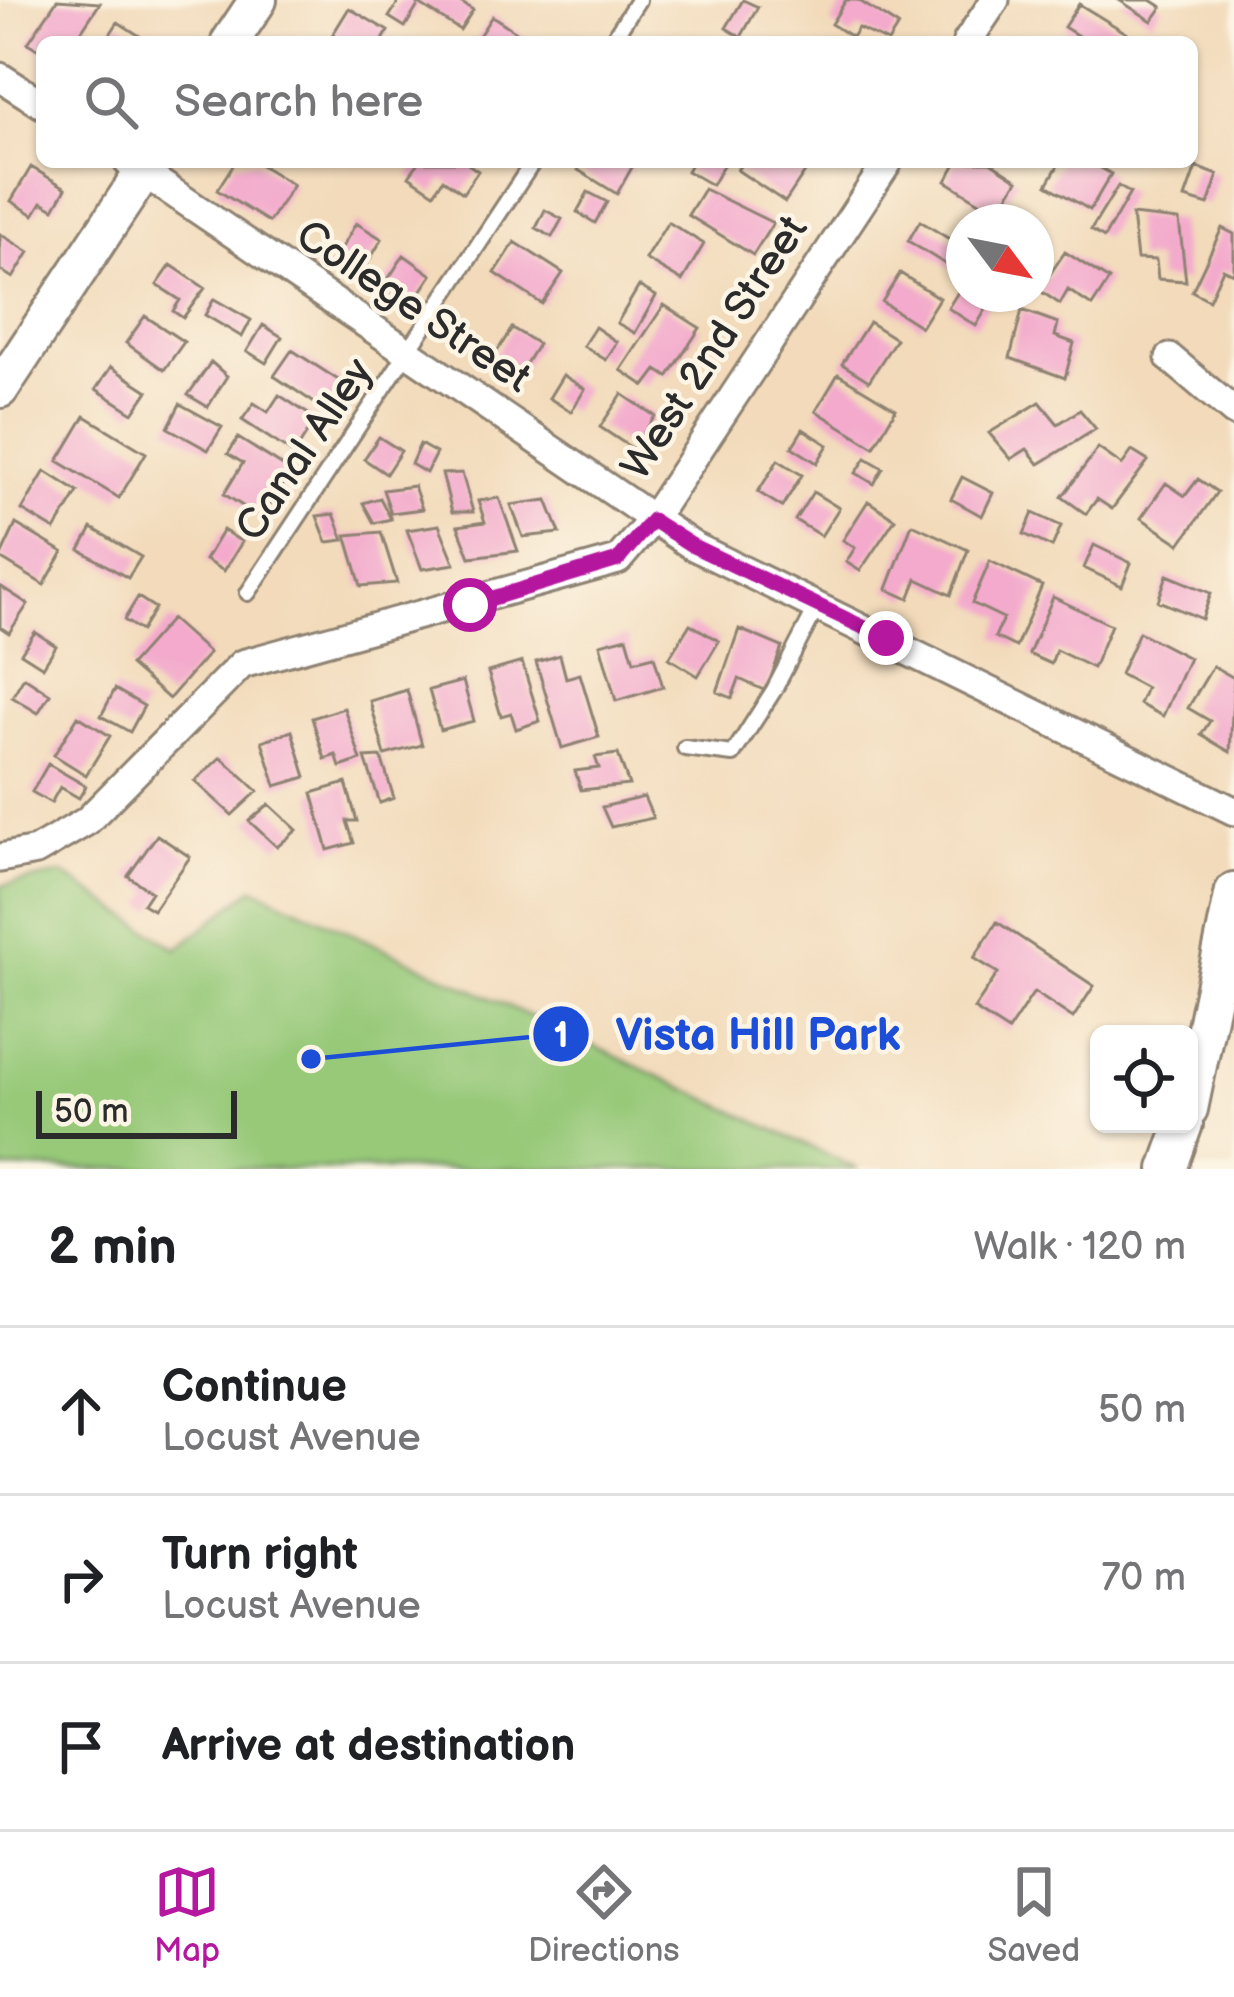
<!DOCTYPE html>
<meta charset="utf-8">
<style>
:root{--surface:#fff;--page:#f6f6f6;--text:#202124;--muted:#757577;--line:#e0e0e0;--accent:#b5179e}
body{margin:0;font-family:"Balsamiq Sans",sans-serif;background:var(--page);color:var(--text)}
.controls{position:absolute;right:36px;bottom:36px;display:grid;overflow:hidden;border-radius:18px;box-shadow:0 3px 9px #0004}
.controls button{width:108px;height:108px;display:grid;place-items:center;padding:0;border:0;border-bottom:3px solid var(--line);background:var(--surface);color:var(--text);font:60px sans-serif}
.compass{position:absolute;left:946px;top:204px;width:108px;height:108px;border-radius:50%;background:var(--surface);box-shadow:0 3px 9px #0004;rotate:122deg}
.scale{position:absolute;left:36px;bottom:30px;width:201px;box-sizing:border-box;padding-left:12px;border:6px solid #2b2b2b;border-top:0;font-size:33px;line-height:42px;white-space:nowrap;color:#2b2b2b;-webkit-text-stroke:9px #fcf5e5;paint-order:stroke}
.stop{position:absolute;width:36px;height:36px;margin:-27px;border:9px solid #b5179e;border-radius:50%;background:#fff}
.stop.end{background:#b5179e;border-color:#fff;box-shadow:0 3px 12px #0008}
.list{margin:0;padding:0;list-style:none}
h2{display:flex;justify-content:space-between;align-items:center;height:156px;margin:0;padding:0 48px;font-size:51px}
h2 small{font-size:39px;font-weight:400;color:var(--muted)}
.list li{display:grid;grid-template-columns:78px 1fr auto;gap:36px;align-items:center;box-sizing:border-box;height:168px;padding:0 48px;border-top:3px solid var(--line)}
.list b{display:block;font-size:45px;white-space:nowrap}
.list p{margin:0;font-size:39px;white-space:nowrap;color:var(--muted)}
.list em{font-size:39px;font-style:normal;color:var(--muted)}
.icon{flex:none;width:66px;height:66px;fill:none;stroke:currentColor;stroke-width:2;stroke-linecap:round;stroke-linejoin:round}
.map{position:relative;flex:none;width:1234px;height:1169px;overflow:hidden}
.search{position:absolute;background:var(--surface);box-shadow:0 3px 9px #0004;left:36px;right:36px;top:36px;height:132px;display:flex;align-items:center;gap:30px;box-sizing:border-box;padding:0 42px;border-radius:18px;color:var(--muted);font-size:45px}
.sheet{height:660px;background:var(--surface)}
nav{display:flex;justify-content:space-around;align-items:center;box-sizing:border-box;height:168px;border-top:3px solid var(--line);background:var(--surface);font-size:33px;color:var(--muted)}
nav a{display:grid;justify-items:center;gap:6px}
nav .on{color:var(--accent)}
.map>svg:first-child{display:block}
.green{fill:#97c979;stroke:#617a52;stroke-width:3}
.building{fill:#f3aacc}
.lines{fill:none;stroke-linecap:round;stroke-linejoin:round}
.service-casing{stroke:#8e8272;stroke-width:20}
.minor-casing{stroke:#8e8272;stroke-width:33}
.tertiary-casing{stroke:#8e8272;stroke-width:42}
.service{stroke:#fff;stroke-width:14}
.minor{stroke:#fff;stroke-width:27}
.tertiary{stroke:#fff;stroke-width:36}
.route{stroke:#b5179e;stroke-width:15}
.labels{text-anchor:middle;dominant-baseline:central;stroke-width:9;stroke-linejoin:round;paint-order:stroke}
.street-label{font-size:42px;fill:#2b2b2b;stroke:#fcf5e5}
.leader{fill:none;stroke:#1d4ed8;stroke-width:4.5}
.callout-dot{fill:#1d4ed8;stroke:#fcf5e5;stroke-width:4.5}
.mark-label{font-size:36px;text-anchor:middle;font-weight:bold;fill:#fff}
.callout-label{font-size:45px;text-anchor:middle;font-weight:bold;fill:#1d4ed8;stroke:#fcf5e5;stroke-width:9;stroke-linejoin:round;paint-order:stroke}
</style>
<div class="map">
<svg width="1234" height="1169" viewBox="0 0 1234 1169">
<rect width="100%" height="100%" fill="#fcf5e5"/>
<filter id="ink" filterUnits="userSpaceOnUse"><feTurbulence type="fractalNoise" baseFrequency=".00833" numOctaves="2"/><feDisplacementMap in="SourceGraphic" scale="24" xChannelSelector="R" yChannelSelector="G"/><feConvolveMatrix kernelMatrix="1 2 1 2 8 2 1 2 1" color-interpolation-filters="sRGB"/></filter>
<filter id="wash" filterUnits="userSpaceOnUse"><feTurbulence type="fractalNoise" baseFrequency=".004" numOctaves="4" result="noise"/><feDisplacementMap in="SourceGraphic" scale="48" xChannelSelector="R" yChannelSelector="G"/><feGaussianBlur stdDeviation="2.7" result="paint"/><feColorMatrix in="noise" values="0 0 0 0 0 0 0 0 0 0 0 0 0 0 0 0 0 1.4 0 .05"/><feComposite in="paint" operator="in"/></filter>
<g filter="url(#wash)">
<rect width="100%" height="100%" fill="#f2daba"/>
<path class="green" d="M 63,874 L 177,949 L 254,888 L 858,1169 L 0,1169 L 0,886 Z"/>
<g id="blocks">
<path class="building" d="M 57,0 L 100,3 L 74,42 L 42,42 L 42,52 L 28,43 Z
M 400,0 L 457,0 L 473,10 L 460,30 L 419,4 L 405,27 L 389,17 Z
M 743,0 L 758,7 L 741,37 L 726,28 Z
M 846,0 L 858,0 L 898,26 L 888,42 L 858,28 L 852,37 L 831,24 Z
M 1119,0 L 1151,0 L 1162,7 L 1152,21 Z
M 1079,4 L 1141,42 L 1088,42 L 1064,27 Z
M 349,8 L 388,31 L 382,42 L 328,42 Z
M 492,16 L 532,42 L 475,42 Z
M 118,22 L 149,42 L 105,42 Z
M 235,162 L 256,162 L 293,185 L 269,222 L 217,190 Z
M 419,162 L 465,162 L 478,171 L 463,193 L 443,179 L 434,193 L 409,176 Z
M 582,162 L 635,162 L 617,194 L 578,170 Z
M 692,162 L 725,162 L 712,185 L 687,171 Z
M 743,162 L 790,162 L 805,172 L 785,202 L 737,170 Z
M 957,162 L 990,162 L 1018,180 L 997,213 L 946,181 Z
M 1060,162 L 1091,162 L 1111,174 L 1090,210 L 1047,185 Z
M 31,167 L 66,188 L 54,209 L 42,202 L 34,215 L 11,201 Z
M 1196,167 L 1218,175 L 1208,205 L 1185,198 Z
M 1118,186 L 1130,193 L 1104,238 L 1091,230 Z
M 704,189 L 773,223 L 753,255 L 688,215 Z
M 588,192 L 607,202 L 595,223 L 577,212 Z
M 545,210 L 562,219 L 552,237 L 536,228 Z
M 1132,215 L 1179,220 L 1186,281 L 1158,279 L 1156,260 L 1137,259 Z
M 920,221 L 964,248 L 958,272 L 908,241 Z
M 668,222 L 704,244 L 682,281 L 645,259 Z
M 356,223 L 382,239 L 360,276 L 334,261 Z
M 1222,228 L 1234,234 L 1234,274 L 1223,269 L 1209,300 L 1192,291 Z
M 0,234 L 29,252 L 13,278 L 0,270 Z
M 515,242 L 563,273 L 542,304 L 495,273 Z
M 1065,252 L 1109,280 L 1092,306 L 1068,290 L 1060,304 L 1039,290 Z
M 404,255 L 432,275 L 409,309 L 381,290 Z
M 171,265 L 205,288 L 183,318 L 173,311 L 180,300 L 157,285 Z
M 900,273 L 939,298 L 921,327 L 882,302 Z
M 639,286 L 656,296 L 635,333 L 617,323 Z
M 960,289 L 988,306 L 976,326 L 948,308 Z
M 214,299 L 251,320 L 242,337 L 205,315 Z
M 664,305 L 700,328 L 668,377 L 657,370 L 645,386 L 621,370 Z
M 1022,310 L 1058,323 L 1055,336 L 1074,343 L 1065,378 L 1010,358 Z
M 145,316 L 184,342 L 164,370 L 126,343 Z
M 869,322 L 896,339 L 869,381 L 842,364 Z
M 263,325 L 282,337 L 266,363 L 247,351 Z
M 595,327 L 617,342 L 606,360 L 583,346 Z
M 512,328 L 538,344 L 517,378 L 491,361 Z
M 292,350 L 352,389 L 334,416 L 274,376 Z
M 211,362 L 227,376 L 208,407 L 188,395 Z
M 111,367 L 148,391 L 133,413 L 96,389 Z
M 838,374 L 896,409 L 874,447 L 816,411 Z
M 563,375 L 585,389 L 571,412 L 549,398 Z
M 622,394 L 655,416 L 633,449 L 600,427 Z
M 279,395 L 316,419 L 294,454 L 242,420 L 254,403 L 268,412 Z
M 1040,402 L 1058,424 L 1080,410 L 1096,429 L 1039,464 L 1027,449 L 1011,459 L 989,433 Z
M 180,404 L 222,427 L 208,450 L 168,428 Z
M 85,416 L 146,453 L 119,498 L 58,461 Z
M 803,429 L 828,445 L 817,463 L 792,447 Z
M 379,437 L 401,451 L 386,474 L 364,459 Z
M 238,438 L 291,471 L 261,518 L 224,494 L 243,463 L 228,454 Z
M 420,444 L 436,453 L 426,473 L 411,464 Z
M 1098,448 L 1122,465 L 1132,451 L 1148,461 L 1112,509 L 1097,499 L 1086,514 L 1062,497 Z
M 866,458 L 883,468 L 874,484 L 856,473 Z
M 778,460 L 802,475 L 782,507 L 758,492 Z
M 45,471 L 78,492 L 55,530 L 22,510 Z
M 462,473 L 473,512 L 452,512 L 442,474 Z
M 962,477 L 993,493 L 982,516 L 951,499 Z
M 1198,479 L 1217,492 L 1180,544 L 1141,518 L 1166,483 L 1185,496 Z
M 414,486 L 422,509 L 391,513 L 383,490 Z
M 813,492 L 839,508 L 821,536 L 795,520 Z
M 380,498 L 391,519 L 374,523 L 363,503 Z
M 499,498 L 518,551 L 470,557 L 458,526 L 485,522 L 478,501 Z
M 547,500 L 560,533 L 523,537 L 511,505 Z
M 868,501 L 895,519 L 860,571 L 846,562 L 855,548 L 843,540 Z
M 1033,513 L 1061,526 L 1052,547 L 1024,534 Z
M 334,514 L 344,540 L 327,542 L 317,516 Z
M 16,524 L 63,552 L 44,585 L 0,558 Z
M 912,524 L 968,550 L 951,595 L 917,579 L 909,599 L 887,589 Z
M 439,525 L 455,564 L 422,569 L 407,530 Z
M 92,528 L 141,557 L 128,578 L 80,550 Z
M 223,530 L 242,542 L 224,571 L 205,560 Z
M 381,532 L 397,583 L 361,586 L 346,535 Z
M 1094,545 L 1131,563 L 1122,586 L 1084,568 Z
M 990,561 L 1042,586 L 1016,647 L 995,637 L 1003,618 L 972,603 Z
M 1167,575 L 1211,593 L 1202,619 L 1158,601 Z
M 0,586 L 28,604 L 9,633 L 0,627 Z
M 138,597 L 155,608 L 141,631 L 124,620 Z
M 1053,597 L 1111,625 L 1093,668 L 1056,650 L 1051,664 L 1029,654 Z
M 171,619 L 209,653 L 169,699 L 130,665 Z
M 690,624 L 719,641 L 698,676 L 669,658 Z
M 739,629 L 782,647 L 766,691 L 739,679 L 732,698 L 717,692 Z
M 35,632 L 56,646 L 43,667 L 21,653 Z
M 1139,632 L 1189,658 L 1163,716 L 1139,704 L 1146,688 L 1120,674 Z
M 627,637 L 634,661 L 654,656 L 663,687 L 616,701 L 600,644 Z
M 560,655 L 566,678 L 580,674 L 599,737 L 562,748 L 536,662 Z
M 522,662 L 540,721 L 516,729 L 511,713 L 501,716 L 488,672 Z
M 1213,666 L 1234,678 L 1230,752 L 1201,735 L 1210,721 L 1188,708 Z
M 24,677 L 50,694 L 38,713 L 12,697 Z
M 463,681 L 474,721 L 440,730 L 429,690 Z
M 115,689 L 144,706 L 130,732 L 101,716 Z
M 407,690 L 422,745 L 385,755 L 370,701 Z
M 344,708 L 361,760 L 340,767 L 336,755 L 325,759 L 312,718 Z
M 78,716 L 110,736 L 86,775 L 54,755 Z
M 292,731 L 306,777 L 276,786 L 262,741 Z
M 618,754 L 629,785 L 581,790 L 575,771 L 599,768 L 595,757 Z
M 221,757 L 258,791 L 232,815 L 195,781 Z
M 381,757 L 394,798 L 380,803 L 365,758 Z
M 48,764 L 86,786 L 79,798 L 60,787 L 51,803 L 32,792 Z
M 346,783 L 357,821 L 347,821 L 354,843 L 328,850 L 312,793 Z
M 644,797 L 653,818 L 611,827 L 602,807 Z
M 269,804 L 297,830 L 277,847 L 249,821 Z
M 157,835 L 190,857 L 153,910 L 143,904 L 151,892 L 128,876 Z
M 997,922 L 1094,986 L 1073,1018 L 1034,992 L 1008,1031 L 974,1009 L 998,973 L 974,958 Z"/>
</g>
</g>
<g filter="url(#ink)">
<use href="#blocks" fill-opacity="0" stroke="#8e8272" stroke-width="3"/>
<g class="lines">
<g class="service-casing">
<path id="service" d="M 611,42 L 638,0
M 248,593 L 533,162
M 685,748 L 733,754 L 774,690 L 818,605"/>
</g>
<g class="minor-casing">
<path id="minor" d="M 967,42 L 995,0
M 0,77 L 42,104
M 128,162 L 693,546 L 1234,811
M 1170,358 L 1234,412
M 0,858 L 36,851 L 87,821 L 242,664 L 618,560 L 652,520 L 888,162"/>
</g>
<g class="tertiary-casing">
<path id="tertiary" d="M 230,42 L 258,0
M 0,389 L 150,162
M 1189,1109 L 1234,891
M 1168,1169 L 1184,1124"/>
</g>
<use href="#service" class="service"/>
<use href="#minor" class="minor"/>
<use href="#tertiary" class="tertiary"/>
</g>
</g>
<g class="lines" filter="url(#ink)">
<path class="route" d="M 470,605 L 618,560 L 652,520 L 693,546 L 886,638"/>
</g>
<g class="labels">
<g class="street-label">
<text transform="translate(413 307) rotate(34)">College Street</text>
<text transform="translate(715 348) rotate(-57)">West 2nd Street</text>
<text transform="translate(305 450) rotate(-56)">Canal Alley</text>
</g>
</g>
<path class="leader" d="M311 1059L561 1034"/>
<g class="callout-dot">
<circle cx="311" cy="1059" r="12"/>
<circle cx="561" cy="1034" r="30"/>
</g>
<g class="mark-label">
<text x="561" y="1047">1</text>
</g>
<g class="callout-label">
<text x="758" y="1050">Vista Hill Park</text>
</g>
</svg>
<div class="controls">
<button><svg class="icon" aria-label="locate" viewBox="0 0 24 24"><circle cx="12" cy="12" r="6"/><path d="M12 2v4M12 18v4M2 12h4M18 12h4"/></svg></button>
</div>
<svg class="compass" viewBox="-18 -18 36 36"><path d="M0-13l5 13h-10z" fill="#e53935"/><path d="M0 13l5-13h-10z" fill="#757577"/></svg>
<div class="scale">50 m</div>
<div class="stop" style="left:470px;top:605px"></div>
<div class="stop end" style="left:886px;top:638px"></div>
<div class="search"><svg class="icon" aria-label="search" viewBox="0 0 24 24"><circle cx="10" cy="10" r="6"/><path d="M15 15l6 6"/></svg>Search here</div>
</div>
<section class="sheet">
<h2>2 min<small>Walk · 120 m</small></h2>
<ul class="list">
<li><svg class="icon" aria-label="ahead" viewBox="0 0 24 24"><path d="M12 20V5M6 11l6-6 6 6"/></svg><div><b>Continue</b><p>Locust Avenue</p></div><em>50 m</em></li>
<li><svg class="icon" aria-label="right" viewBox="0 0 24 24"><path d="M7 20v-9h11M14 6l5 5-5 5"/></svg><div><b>Turn right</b><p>Locust Avenue</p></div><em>70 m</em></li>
<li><svg class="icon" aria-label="arrive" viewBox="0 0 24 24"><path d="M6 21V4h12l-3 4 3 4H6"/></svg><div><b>Arrive at destination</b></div></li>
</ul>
</section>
<nav>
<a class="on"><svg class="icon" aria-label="map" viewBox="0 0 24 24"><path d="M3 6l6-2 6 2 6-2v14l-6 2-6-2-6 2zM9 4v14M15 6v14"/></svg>Map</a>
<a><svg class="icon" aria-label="directions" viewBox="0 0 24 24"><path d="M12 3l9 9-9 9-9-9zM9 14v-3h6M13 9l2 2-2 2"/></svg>Directions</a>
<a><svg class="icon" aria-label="saved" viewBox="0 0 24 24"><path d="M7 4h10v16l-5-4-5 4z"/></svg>Saved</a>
</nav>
